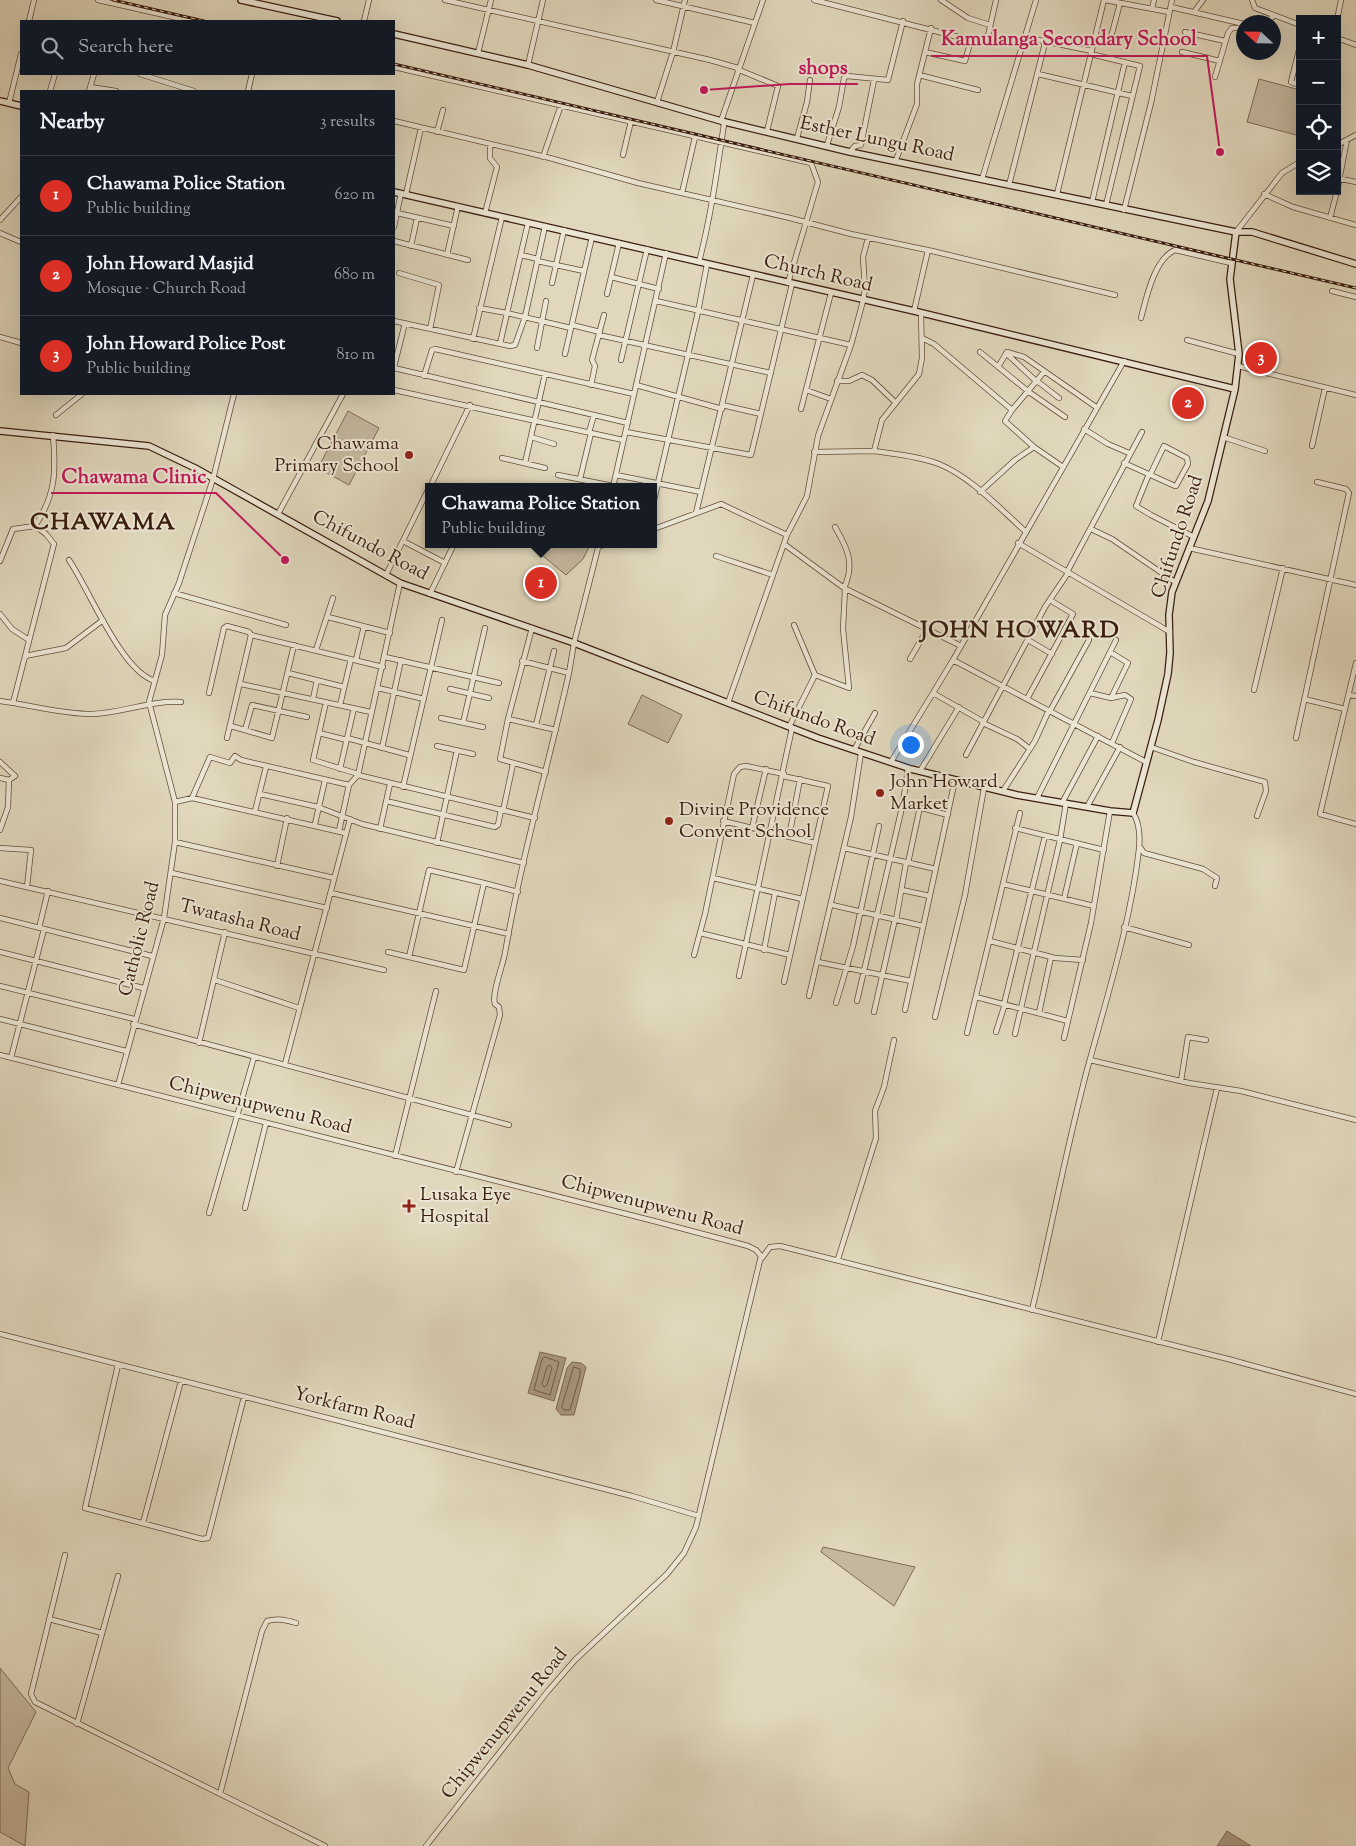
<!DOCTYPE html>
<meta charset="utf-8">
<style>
:root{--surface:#171b24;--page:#242831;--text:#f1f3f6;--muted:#9ea1a6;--line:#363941;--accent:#d93025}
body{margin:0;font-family:"Sorts Mill Goudy",serif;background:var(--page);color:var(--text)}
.controls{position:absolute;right:15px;top:15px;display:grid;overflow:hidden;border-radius:0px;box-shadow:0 5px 20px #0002}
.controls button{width:45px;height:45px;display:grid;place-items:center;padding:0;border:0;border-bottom:1px solid var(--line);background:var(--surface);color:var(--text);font:25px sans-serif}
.compass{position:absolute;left:1236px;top:15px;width:45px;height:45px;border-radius:50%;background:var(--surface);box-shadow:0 5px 20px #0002;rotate:292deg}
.you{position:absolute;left:910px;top:744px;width:18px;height:18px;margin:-12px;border:4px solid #fff;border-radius:50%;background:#1a73e8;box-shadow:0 0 0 8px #1a73e833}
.badge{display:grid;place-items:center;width:32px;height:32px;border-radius:50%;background:var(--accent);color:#fff;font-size:16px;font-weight:700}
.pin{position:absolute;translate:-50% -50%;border:2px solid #fff;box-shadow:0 1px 5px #0006}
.popup{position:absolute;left:425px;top:483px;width:232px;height:65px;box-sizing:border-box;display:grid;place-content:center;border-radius:0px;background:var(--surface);filter:drop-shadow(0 1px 4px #0005);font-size:16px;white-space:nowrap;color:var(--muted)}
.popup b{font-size:19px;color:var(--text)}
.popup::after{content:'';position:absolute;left:50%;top:100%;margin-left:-10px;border:10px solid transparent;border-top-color:var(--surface)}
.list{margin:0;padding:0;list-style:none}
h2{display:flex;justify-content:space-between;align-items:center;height:65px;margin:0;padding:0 20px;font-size:21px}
h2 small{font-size:16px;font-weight:400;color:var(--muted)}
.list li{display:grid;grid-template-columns:32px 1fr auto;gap:15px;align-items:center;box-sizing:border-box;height:80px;padding:0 20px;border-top:1px solid var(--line)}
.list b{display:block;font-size:19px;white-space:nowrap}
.list p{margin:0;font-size:16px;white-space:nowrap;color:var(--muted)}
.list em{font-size:16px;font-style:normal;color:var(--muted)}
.icon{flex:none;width:28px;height:28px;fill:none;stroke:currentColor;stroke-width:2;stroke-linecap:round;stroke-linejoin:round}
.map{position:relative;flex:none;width:1356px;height:1846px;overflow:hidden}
.search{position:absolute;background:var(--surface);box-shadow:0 5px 20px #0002;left:20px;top:20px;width:375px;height:55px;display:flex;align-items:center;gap:12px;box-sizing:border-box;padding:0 18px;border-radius:0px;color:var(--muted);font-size:19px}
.panel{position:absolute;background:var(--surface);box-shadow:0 5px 20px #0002;left:20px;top:90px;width:375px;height:305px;border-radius:0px}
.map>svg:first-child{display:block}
.green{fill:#c4b79f;stroke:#7f6a57}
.water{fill:#a89881;stroke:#7c6753}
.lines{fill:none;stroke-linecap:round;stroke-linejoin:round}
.shore{stroke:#715a48;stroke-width:1}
.street-casing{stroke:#644c3a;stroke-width:6}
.secondary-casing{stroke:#3a1d0f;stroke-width:8}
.street{stroke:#ebe5d3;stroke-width:4.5}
.secondary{stroke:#ebe5d3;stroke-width:5.5}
.rail-casing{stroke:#3a1d0f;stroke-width:3}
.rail{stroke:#ebe5d3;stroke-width:1;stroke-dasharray:4;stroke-linecap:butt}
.poi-dot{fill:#8f2418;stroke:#ebe5d3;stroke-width:2}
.labels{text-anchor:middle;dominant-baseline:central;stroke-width:4;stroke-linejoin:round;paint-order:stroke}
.street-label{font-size:19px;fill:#3a1d0f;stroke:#ebe5d3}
.poi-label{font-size:19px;fill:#3a1d0f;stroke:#ebe5d3;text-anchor:start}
.district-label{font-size:24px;font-weight:bold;letter-spacing:1px;fill:#3a1d0f;stroke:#ebe5d3}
.leader{fill:none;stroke:#c2185b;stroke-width:2}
.callout-dot{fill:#c2185b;stroke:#ebe5d3;stroke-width:2}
.callout-label{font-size:20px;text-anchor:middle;font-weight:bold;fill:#c2185b;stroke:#ebe5d3;stroke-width:4;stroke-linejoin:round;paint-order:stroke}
</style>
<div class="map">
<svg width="1356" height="1846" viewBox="0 0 1356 1846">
<rect width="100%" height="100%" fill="#e0d7bc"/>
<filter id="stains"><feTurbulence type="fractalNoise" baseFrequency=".004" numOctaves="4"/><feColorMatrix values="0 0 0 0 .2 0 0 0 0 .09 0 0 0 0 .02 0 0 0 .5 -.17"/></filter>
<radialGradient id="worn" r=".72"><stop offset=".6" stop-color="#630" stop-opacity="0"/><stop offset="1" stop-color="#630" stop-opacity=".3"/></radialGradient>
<path class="green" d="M 1259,79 L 1300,90 L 1300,136 L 1247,122 Z
M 348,411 L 379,428 L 349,485 L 318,468 Z
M 532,544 L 590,544 L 590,545 L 583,559 L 566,575 L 537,551 Z
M 642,695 L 682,715 L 668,743 L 628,724 Z
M 823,1547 L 915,1567 L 894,1606 L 821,1552 Z
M 0,1668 L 36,1712 L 8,1768 L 15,1784 L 29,1792 L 25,1846 L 0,1832 Z"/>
<path class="water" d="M 540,1352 L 566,1358 L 554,1401 L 528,1393 Z
M 572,1362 L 581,1363 L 586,1367 L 574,1415 L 561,1415 L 556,1409 L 567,1368 Z
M 1227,1831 L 1251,1846 L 1217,1846 Z"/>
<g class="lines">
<path class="shore" d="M 545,1357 L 559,1362 L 550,1395 L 534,1390 L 542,1359 Z
M 550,1365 L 552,1368 L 547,1385 L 544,1387 L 542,1384 L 547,1367 Z
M 574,1367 L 580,1369 L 580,1375 L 570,1410 L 564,1410 L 562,1407 Z"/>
<g class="street-casing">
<path id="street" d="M 98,0 L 191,21
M 445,0 L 710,60 L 738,68
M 656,0 L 755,23
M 814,0 L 982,43 L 988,36 L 996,0
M 941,0 L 968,18 L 990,25
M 1105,0 L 1169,12
M 1252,0 L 1255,8 L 1300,25
M 1171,7 L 1244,24
M 1152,9 L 1154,0
M 1194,12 L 1203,0
M 1337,20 L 1341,0
M 29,21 L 34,0
M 364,21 L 369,0
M 1266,22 L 1274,16
M 1185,32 L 1225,41
M 1024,37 L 1092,51
M 1337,38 L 1356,45
M 1095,39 L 1110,41 L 1120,3
M 1300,46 L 1291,82 L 1300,85
M 925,52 L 965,61 L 971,40
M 1182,52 L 1220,61
M 478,53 L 491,0
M 1091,54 L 1140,66 L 1106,205
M 528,65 L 543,0
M 394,67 L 811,163 L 818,182 L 788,283
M 737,69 L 778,86 L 767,131
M 140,74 L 194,91
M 1038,74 L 1132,96
M 919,75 L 978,90
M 1215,77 L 1228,33 L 1232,28 L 1244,28
M 90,87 L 116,91
M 50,91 L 55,74
M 89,91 L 94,74
M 248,91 L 252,74
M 657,102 L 673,52 L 685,0
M 9,103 L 21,54
M 394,121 L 550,158 L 638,183 L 790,218 L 851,234 L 932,251 L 1115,295
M 437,132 L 443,110
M 797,138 L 807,102 L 810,80
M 827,145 L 839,107 L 844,78 L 847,76 L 888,80 L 903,21
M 1337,145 L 1356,135
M 850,152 L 855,146 L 861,145 L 874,80
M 623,155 L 631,121
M 543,157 L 561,105
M 896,160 L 917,104 L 917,84 L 931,28
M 1337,178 L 1356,182
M 982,179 L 1036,0
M 1009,185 L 1045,43
M 1337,191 L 1347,140
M 682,193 L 695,137
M 406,194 L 421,128
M 1057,194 L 1104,0
M 1264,194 L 1293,207 L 1356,225
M 1092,202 L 1125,62
M 1124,210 L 1151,103 L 1172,0
M 397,213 L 454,226
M 485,213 L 497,167 L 490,158 L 490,144
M 1330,218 L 1337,191
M 0,220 L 21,197
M 528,223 L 507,313 L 571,328
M 394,227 L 401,193
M 1236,232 L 1282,173 L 1300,162
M 0,233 L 21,242
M 394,241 L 468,260
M 411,246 L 417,218
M 447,255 L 458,206
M 521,255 L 538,259
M 537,261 L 584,271
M 699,262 C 711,216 717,171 724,124 L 721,121 L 763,0
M 399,273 L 439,285 L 430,329
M 611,277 L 659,289
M 552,283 L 564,230
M 1332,291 L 1356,297
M 607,294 L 619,243
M 656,301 L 851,345
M 479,308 L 507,313 L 500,344
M 914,311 L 928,250
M 1141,318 C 1146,299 1154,259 1175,250 L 1231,263
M 394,321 L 510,346 L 515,345 L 525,317 L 545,226
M 572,325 L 600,332
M 599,335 L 771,373
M 0,337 L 21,343
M 922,338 L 934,344 L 1012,410 L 1005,421 L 1034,447
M 473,339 L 502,217
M 1187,340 L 1239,354
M 537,348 L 546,301
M 980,352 L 1029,392 L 1065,417
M 1006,353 L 1037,382
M 565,354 L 592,237
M 621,360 L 647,249
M 1238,366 L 1356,395
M 394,367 L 405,323
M 998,367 L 1007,352 L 1024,357 L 1096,407
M 394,368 L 628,423
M 424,376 L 432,350 L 435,349 L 634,394
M 837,381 L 849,381 L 862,375 L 872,380 L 896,403
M 1037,381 L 1059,398
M 591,385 L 595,366 L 592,360 L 604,315
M 636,385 L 722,409
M 394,390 L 623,440
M 806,390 L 831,399
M 722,405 L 761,414
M 801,409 L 831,293
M 1012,410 L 1044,372
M 56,415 L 82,394
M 1084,429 L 1108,444 L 1129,453
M 589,432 L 594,415
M 626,432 L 751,455 L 792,284
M 531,437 L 554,444
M 1223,437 L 1265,451
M 1312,446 L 1325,388
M 874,451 C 895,454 918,456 939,464 C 971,477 999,508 1025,531
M 814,452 L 874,451 L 882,420 L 919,374 L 922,358 L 921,313
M 502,458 L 545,468
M 525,463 L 545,374
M 1124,463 L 1175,486 L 1176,486 L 1188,464 L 1187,458 L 1164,446 L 1150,475
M 1149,474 L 1136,506 L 1151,515 L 1194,537
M 558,475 L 613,486
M 616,475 L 701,492
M 580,479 L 591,433
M 430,487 L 470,405
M 484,487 L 485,486
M 613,487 L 666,253
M 980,492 L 1015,460 L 1034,447 L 1063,467
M 654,500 L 698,312 L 707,264
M 696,513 L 753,275
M 278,514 L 343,394
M 35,526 C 56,494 56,472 53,435
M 835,527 C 848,549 855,564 844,588
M 654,529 L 721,504 L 787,535
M 1091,529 L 1112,539 L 1175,582
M 403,541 L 445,563
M 1018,543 L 1170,632
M 784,544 L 844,588 L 961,646
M 598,547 L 607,544
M 1189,548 L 1356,585
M 716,556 L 773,575
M 69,560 C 89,589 121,671 155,681
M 0,561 L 13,529 L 35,526 L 46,534 L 54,544 L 13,703
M 1067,572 L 1142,432
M 386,575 L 428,490
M 400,583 L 358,775 L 535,818
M 174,593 L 286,625
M 430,594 L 454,544
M 0,614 L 12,629 L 29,640
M 328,617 L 390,633
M 532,628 L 508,719 L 556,730
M 251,635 L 383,667
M 1028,640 L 1052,654
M 316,650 L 333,598
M 1110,652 L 1128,663 L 1111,698
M 25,656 L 66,648 L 103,620
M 385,657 L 499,683
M 910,659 L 928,628
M 356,660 L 364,626
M 953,660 L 1146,762
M 522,661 L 569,673
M 1356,663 L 1320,814 L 1356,824
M 288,673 L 344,687
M 815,675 L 849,688 L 843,629 L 845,589
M 241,684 L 371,712
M 378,688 L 424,699
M 450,689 L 489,698
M 1254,690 L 1283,568
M 209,693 L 224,628 L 227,626 L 249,632 L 251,635 L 227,738
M 933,693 L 984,722
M 1090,693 L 1111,698 L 1125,695 L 1131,699 L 1112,743
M 1349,695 L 1356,696
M 313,699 L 317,680
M 1027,699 L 1073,614 L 1050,600
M 1304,699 L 1345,709
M 0,701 C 31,705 61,714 92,714 C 123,713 151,700 181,702
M 326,702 L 313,760 L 358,774
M 728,703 L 787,535 L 807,496 L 818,436 L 851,345 L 863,301 L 865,289 L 863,257 L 868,238
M 340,705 L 351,659
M 1050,711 L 1089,640
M 441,718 L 483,727
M 508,719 L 500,759 L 546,772
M 463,723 L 485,628
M 983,723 L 1017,739 L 1030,749
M 536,725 L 554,651
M 231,726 L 272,738 L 294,645
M 789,727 L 815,675 L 794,625
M 245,730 L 252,705 L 307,717
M 319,733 L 347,740
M 347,738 L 409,755
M 1296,738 L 1349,493 L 1346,489 L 1317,482
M 437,746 L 473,754
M 1151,747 L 1194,762 L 1265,782 L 1266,791 L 1257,816
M 382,748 L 401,660
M 854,750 L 875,713
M 966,755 L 1045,607 L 1068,573
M 0,762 L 15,776 L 9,780 L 8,807 L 0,830
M 891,762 L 953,660 L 1124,361
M 340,769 L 354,708
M 920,771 L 959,707
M 783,776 L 828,786 L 784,982
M 0,778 L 9,780
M 403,787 L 442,620
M 1003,791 L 1035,741 L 1049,710
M 260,794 L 318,807 L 362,824 L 524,863
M 192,798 L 210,757 L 230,763 L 235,756 L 241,760 L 349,785
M 1037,798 L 1116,640
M 386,801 L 495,827 L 498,825 L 501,810
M 175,802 L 192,798 L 345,833
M 903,803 L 948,815
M 1062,803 L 1098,736
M 1087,807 L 1120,747
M 255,811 L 266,767
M 503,811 L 513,764
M 723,821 L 815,843
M 315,824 L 325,780
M 752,828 L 766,769
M 1015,828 L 1104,850
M 380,829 L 390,784
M 339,831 L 349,785 L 358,775
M 789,837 L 800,779
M 175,842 L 334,878
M 437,843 L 457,750
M 1140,847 L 1144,853 L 1203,869 L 1217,878 L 1215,886
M 0,848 L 31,850 L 27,887
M 844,848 L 936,869
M 908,863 L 920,807
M 277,866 L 287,818
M 172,873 L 327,908
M 713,878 L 802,899
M 0,881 L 384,970
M 484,883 L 518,892
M 1003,884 L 1094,906
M 902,890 L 930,896
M 331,893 L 509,934
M 1064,899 L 1077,843
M 832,905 L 923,926
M 0,918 L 152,956
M 896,920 L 906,863
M 1124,927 L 1189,945
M 39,928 L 48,891
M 700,933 L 790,955
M 990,941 L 1055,958 L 1083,960
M 764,950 L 775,893
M 0,952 L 143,988
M 388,952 L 464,970 L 484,883 L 429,870 L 409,957
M 694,955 L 705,914 L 734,774 L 740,767 L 746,766 L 784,774
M 818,962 L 911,981
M 739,976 L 792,728
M 215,980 L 299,1008
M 0,986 L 134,1019
M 809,996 L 851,817 L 861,753
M 976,997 L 1068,1021
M 857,1001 L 903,803 L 908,768
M 836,1003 L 853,946 L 879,826
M 1004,1004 L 1045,836
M 905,1010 L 955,780
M 874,1012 L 895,919
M 1039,1013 L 1051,957
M 935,1017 L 965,895 L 984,788
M 0,1019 L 126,1051
M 133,1024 L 509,1125
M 996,1032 L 1005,1004
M 967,1033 L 1020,813
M 1015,1034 L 1060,840 L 1066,803
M 1064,1038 L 1091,923 L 1110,811
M 199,1043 L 225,932
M 0,1055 L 650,1220 L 748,1246 L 756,1250 L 761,1256 L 696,1527 L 684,1553 L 667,1574 L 575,1660 L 548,1691 L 426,1846
M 11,1058 L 44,929
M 1090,1060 L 1189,1083 L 1241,1091 L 1356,1120
M 285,1064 L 350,819
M 1181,1081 L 1188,1037 L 1206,1040
M 118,1085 L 164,918 L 175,842 L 175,802 L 149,702 L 162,655 L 165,615 L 179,583 L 213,479 L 234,394
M 395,1156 L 436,991
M 456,1172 L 500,1015 L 499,1007 L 495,1004 C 491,995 503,965 505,953 C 521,859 548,766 569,673 L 574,643 L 599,544
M 245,1208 L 266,1123
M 209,1213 L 254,1057
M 762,1258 L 770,1247 L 780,1246 L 1228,1359 L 1356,1394
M 838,1259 L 876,1138 L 875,1111 L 884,1087 L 894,1040
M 1032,1310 C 1051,1231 1066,1149 1087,1070 C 1106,1000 1131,922 1139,849 C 1140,838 1140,823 1133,813
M 0,1334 L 632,1496 L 699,1516
M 1158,1342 L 1217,1088
M 118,1365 L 85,1508 L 202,1539 L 208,1538 L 244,1397
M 143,1523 L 181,1381
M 65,1555 L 31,1694 L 35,1702 L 325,1846
M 49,1619 L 102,1633
M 77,1724 L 118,1576
M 220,1794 L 262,1631 L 267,1621 C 278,1618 286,1620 296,1623"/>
</g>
<g class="secondary-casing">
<path id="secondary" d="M 241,0 L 337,21
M 394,34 L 528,65 L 721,121 L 850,152 L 1236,232 L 1252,232 L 1356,264
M 0,101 L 21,106
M 394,192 L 914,311 L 1235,389
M 0,431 L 149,446 L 195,468 L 400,583 L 574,643 L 818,738 L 911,769 L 1017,795 L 1110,811 L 1133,813 L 1158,720 L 1168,674 L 1170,653 L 1169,615 L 1172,592 L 1208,501 L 1235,389 L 1239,354 L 1230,279 L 1236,232"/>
</g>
<use href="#street" class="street"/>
<use href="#secondary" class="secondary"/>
<g class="rail-casing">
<path id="rail" d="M 113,0 L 204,21
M 394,64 L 1356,288"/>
</g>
<use href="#rail" class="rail"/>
</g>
<g class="poi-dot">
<circle cx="409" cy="455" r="5"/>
<circle cx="880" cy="793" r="5"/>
<circle cx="669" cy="821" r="5"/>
<path d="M406.5 1198.5h5v5h5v5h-5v5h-5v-5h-5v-5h5z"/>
</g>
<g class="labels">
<g class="street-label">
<text transform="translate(877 140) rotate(12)">Esther Lungu Road</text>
<text transform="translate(818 274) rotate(13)">Church Road</text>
<text transform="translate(1178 537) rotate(-72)">Chifundo Road</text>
<text transform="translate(370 546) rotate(28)">Chifundo Road</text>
<text transform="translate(814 719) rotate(20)">Chifundo Road</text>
<text transform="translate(240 921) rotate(14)">Twatasha Road</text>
<text transform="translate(140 939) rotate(-76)">Catholic Road</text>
<text transform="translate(260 1106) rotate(14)">Chipwenupwenu Road</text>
<text transform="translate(652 1206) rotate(15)">Chipwenupwenu Road</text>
<text transform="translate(354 1409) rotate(14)">Yorkfarm Road</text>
<text transform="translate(505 1724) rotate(-51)">Chipwenupwenu Road</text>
</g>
<g class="poi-label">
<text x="399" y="444" text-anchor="end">Chawama<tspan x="399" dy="22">Primary School</tspan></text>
<text x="890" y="782">John Howard<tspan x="890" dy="22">Market</tspan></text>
<text x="679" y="810">Divine Providence<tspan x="679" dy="22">Convent School</tspan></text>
<text x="420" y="1195">Lusaka Eye<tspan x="420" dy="22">Hospital</tspan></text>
</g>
<g class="district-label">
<text x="103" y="523">CHAWAMA</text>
<text x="1020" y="631">JOHN HOWARD</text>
</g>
</g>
<path class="leader" d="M1220 152L1207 56H931M704 90L789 84H858M285 560L216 493H51"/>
<g class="callout-dot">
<circle cx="1220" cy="152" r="5"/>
<circle cx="704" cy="90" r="5"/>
<circle cx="285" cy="560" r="5"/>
</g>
<g class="callout-label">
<text x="1069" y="45">Kamulanga Secondary School</text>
<text x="823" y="74">shops</text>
<text x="134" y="483">Chawama Clinic</text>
</g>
<rect width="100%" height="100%" filter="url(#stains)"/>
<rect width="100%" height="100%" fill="url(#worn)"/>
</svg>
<div class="controls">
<button>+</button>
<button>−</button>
<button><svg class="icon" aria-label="locate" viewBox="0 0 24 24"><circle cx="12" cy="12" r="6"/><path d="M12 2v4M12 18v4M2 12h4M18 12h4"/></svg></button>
<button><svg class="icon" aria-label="layers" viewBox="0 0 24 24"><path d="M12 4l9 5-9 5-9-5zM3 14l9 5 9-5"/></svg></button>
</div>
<svg class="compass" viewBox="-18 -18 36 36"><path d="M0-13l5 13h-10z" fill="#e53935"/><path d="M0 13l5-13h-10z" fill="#9ea1a6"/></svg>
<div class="you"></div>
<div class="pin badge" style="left:541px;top:583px">1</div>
<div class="popup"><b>Chawama Police Station</b>Public building</div>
<div class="pin badge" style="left:1188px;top:403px">2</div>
<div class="pin badge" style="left:1261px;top:358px">3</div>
<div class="search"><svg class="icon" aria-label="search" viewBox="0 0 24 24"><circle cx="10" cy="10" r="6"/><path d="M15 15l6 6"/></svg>Search here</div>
<section class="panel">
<h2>Nearby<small>3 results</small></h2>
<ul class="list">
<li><span class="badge">1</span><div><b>Chawama Police Station</b><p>Public building</p></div><em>620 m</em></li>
<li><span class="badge">2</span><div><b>John Howard Masjid</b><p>Mosque · Church Road</p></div><em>680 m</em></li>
<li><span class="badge">3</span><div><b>John Howard Police Post</b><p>Public building</p></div><em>810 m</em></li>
</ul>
</section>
</div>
